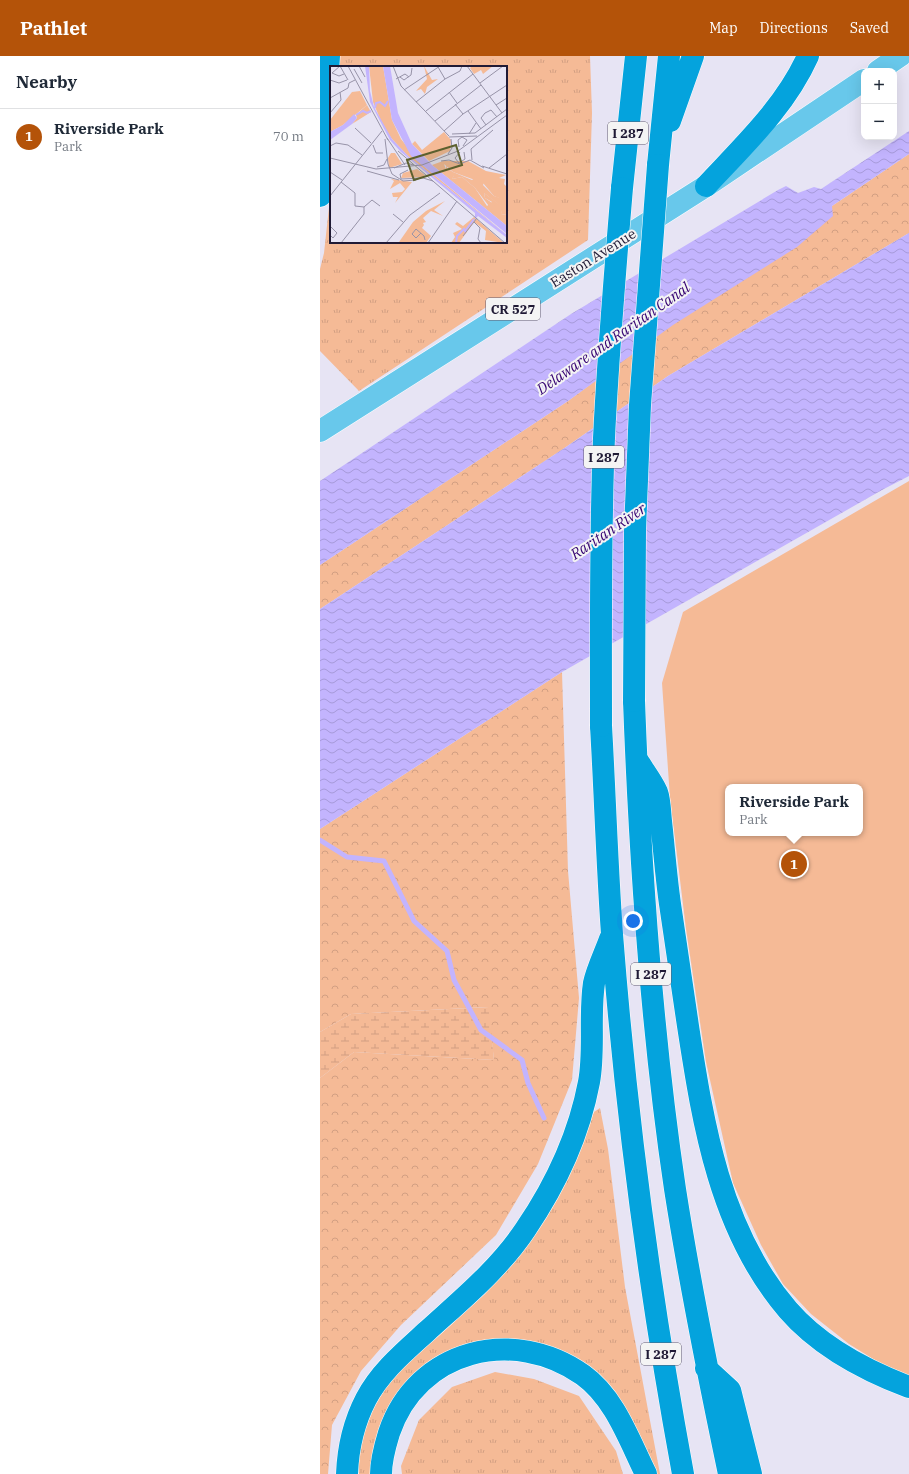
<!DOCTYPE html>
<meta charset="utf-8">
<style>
:root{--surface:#fff;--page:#f6f6f7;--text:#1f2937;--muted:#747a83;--line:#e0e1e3;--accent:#b45309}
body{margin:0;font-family:"IBM Plex Serif",serif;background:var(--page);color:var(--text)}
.controls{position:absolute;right:12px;top:12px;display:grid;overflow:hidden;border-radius:8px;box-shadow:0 4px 16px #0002}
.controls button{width:36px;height:36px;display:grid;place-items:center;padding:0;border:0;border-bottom:1px solid var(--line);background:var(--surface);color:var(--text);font:20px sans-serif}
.you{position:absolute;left:313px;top:865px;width:14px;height:14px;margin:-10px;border:3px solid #fff;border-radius:50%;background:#1a73e8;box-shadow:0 0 0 6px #1a73e833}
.badge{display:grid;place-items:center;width:26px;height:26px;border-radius:50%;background:var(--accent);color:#fff;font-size:13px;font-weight:700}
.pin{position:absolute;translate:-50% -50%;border:2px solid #fff;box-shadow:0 1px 4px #0006}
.popup{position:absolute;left:405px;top:728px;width:138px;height:52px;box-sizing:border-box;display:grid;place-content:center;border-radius:8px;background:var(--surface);filter:drop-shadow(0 1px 3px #0005);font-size:13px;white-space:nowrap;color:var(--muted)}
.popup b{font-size:15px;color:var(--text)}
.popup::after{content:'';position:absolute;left:50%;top:100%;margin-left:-8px;border:8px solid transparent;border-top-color:var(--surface)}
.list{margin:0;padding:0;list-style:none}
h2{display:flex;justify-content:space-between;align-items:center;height:52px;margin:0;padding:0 16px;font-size:17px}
h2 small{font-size:13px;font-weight:400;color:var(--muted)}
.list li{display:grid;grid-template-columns:26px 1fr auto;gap:12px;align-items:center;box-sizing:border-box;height:56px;padding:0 16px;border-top:1px solid var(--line)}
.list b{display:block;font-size:15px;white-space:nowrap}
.list p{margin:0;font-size:13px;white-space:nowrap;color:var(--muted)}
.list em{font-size:13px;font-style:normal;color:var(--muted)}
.map{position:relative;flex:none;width:589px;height:1418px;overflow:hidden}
header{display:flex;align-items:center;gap:24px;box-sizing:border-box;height:56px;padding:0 20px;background:var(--accent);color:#fff}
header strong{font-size:19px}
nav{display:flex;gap:22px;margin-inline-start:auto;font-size:14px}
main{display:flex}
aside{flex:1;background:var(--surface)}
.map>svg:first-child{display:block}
.grass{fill:url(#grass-tufts)}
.forest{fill:url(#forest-crowns)}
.wetland{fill:url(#wetland-marsh)}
.park{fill:#f5ba96;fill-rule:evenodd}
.water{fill:url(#water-waves)}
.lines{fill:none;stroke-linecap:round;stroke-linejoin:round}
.stream{stroke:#c3b4fe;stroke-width:5}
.major-casing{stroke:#fff;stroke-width:23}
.highway-casing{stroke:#fff;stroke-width:23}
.major{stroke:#68c8eb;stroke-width:22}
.highway{stroke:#04a3dd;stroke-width:22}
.highway-bridge-casing{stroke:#fff;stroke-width:23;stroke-linecap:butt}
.highway-bridge{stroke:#04a3dd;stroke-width:22}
.labels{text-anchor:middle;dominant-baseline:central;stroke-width:4;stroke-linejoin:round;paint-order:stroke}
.shield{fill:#f4f4f4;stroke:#605b6e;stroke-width:1}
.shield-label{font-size:13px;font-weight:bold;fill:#201a35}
.street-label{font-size:14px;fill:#201a35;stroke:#f4f4f4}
.water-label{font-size:15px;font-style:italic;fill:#350372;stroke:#f4f4f4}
.inset-river{fill:none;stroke:#c3b4fe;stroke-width:2}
.inset-road{fill:none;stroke:#9793a8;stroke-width:1}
.view{fill:#5c602e;fill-opacity:0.15;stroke:#5c602e;stroke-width:2}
.inset-edge{fill:none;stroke:#201a35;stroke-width:2}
</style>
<header>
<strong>Pathlet</strong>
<nav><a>Map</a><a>Directions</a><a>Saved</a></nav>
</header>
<main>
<aside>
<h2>Nearby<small></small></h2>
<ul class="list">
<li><span class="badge">1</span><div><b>Riverside Park</b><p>Park</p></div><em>70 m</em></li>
</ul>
</aside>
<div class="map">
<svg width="589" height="1418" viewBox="0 0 589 1418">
<defs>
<pattern id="grass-tufts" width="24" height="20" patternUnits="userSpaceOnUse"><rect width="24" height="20" fill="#f5ba96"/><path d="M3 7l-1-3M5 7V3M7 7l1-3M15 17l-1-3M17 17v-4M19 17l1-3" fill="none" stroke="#d29f82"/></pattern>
<pattern id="forest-crowns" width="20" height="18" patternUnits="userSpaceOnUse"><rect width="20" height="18" fill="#f5ba96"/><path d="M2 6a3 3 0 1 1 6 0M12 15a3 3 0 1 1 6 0" fill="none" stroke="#d29f82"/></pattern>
<pattern id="wetland-marsh" width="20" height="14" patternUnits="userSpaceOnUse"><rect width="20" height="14" fill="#f5ba96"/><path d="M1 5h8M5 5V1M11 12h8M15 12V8" fill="none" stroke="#d29f82"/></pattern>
<pattern id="water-waves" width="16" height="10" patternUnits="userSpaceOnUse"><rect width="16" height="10" fill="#c3b4fe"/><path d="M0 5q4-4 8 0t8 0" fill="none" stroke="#a79ada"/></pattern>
</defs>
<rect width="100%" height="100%" fill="#e7e4f4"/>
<path class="grass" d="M 17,0 L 270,0 L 272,57 L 268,184 L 39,335 L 0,295 L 0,213 L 4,197 L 11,133 L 11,186 L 186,186 L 186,11 L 20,11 L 16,8 Z
M 280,1052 L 288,1093 L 305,1231 L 340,1418 L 334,1418 C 311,1356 291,1310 223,1289 C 212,1285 187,1280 176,1284 C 163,1289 139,1306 126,1313 C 113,1321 84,1335 74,1344 C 59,1358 54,1398 51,1418 L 39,1418 L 39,1400 L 44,1377 L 53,1353 L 65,1333 L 82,1313 L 165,1238 L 213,1182 L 269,1068 L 274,1056 Z
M 175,1316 L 214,1323 L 259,1340 L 296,1395 L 303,1418 L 82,1418 L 81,1410 L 99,1364 L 132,1331 Z"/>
<path class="forest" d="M 589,98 L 589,177 L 348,320 L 246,391 L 0,553 L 0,509 L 248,345 L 512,150 Z
M 242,616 L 248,815 L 259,942 L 252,1024 L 218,1108 L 176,1179 L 81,1269 L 41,1315 L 12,1369 L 8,1418 L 0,1418 L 0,1022 L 34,996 L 174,1004 L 168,951 L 31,958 L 0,976 L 0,773 Z"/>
<path class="wetland" d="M 169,951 L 174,1004 L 34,996 L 0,1022 L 0,976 L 31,958 Z"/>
<path class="park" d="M 589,425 L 589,1320 L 558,1306 L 529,1288 L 491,1258 L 463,1228 L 441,1189 L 413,1127 L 386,1006 L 366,873 L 350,742 L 342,627 L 363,556 ZM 408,731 L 540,731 L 540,777 L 408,777 Z"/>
<path class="water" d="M 589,75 L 589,98 L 512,150 L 513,160 L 477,191 L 353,269 L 248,345 L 0,509 L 0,425 L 251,258 L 458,134 L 466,130 L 478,137 L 494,131 L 501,133 Z
M 589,177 L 589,420 L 562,434 L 242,616 L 0,773 L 0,553 L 246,391 L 348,320 Z"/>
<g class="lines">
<path class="stream" d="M 0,784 L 27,801 L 64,805 L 94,865 L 127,895 L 134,924 L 161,974 L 202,1004 L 208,1027 L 224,1062"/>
<g class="major-casing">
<path id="major" d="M 558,15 L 580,0
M 0,375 L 386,130 L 544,24"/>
</g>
<g class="highway-casing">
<path id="highway" d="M 350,65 L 373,0
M 338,109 L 349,0
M 386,130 C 424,89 465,51 488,0
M 302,132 L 316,0
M 0,140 L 9,0
M 314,645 C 320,808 331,972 355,1133 C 370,1229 389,1323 409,1418
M 281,670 C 285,739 287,808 292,878 C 306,1059 330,1239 363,1418
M 318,705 C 324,715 332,725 337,736 C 340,744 340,756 341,765 C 344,792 346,820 350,848 C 356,888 362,929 368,970 C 383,1068 400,1175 468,1254 C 500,1291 544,1314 589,1331
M 386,1312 L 410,1334 L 431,1418
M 27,1418 C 28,1392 34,1366 46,1343 C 60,1316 84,1296 106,1276 C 141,1244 178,1214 205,1174 C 235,1130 259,1079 269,1026 C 275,994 269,960 274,927 C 277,913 285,897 290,883
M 61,1418 C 61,1404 65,1390 69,1377 C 97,1293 194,1270 263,1319 C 295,1342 309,1384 326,1418"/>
</g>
<use href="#major" class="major"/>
<use href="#highway" class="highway"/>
<g class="highway-bridge-casing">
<path id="highway-bridge" d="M 314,645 L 315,475 L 320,349 L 338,109
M 281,670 C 281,574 280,478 284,382 C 288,299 295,215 302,132"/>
</g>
<use href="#highway-bridge" class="highway-bridge"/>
</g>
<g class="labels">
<g class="shield">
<rect x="288" y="66" width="40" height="22" rx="3"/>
<rect x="166" y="242" width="54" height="22" rx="3"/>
<rect x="264" y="390" width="40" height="22" rx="3"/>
<rect x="311" y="907" width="40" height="22" rx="3"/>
<rect x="321" y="1287" width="40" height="22" rx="3"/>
</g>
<g class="shield-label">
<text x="308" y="77">I 287</text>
<text x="193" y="253">CR 527</text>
<text x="284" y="401">I 287</text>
<text x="331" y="918">I 287</text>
<text x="341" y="1298">I 287</text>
</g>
<g class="street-label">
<text transform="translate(273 202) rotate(-32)">Easton Avenue</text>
</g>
<g class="water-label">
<text transform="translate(293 282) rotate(-35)">Delaware and Raritan Canal</text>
<text transform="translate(288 475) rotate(-34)">Raritan River</text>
</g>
</g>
<g transform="translate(10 10)">
<rect width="177" height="177" fill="#e7e4f4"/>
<path d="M 87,103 L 95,109 L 93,111 L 71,112 L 73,107 ZM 61,113 L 82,116 L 65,137 L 68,131 L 63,131 L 62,127 L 72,126 L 75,123 L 70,117 L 60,123 L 64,115 Z" fill="#f5ba96"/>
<path d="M 39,0 L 53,0 L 62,54 L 71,73 L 91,98 L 177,169 L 78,90 L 62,73 L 54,62 L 43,36 ZM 94,0 L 102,14 L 108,13 L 97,21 L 95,28 L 91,23 L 86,25 L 97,13 ZM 37,39 L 41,46 L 22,58 L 27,52 L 26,49 ZM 61,87 L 65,87 L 72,98 L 59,102 L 58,92 ZM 113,95 L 138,95 L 156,105 L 176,109 L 169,112 L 175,113 L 174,118 L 177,121 L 177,134 L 174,134 L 164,130 L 153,117 L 123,106 L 114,98 L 116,103 L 125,108 L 122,113 L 132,111 L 145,122 L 157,140 L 162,136 L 155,132 L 154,127 L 173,141 L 171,148 L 177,149 L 177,160 L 102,99 ZM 115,135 L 104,144 L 113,150 L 101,145 L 93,152 L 96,156 L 93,157 L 94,159 L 92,162 L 101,170 L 96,177 L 69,176 L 83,156 L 96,145 ZM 144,151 L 174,177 L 155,174 L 156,165 L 144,156 L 129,177 L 121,177 L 125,171 L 123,167 L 132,163 L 125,158 L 127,156 L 133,160 Z" fill="#f5ba96"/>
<path d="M 116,97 L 117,102 L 123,106 L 142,114 L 149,109 L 155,115 L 153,119 L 164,130 L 177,134 L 177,149 L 171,148 L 172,141 L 154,127 L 155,132 L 165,139 L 162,144 L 145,122 L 132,111 L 122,113 L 124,109 L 116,103 Z" fill="#f5ba96"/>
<path d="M 30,25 L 37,39 L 13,59 L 0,66 L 0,54 L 22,26 Z" fill="#f5ba96"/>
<path d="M 142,0 L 163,0 L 153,8 L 151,4 L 144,8 L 140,2 ZM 114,66 L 121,74 L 120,85 L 99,95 L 82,78 L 85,75 L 92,84 Z" fill="#f5ba96"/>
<path d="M 35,0 L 39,0 L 40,25 L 44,41 L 62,73 L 78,90 L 177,169 L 177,172 L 148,150 L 145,153 L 145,147 L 71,86 L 60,74 L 40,36 ZM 53,0 L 60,0 L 68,47 L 82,78 L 102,99 L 177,160 L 177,168 L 81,90 L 62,54 ZM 24,48 L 27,52 L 22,58 L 0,74 L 0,66 L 13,59 Z" fill="#c3b4fe"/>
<path class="inset-river" d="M 45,42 L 46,37 L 50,36 L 55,40 L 58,35M 26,49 L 33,45 L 37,47 L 41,45M 126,177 L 127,170 L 134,163 L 135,165 L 144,153"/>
<path class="inset-road" d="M 10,0 L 2,7 L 9,10 L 14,8M 10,0 L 18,14M 18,0 L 58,74M 29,0 L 35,11M 63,0 L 71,20 L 119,70M 137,0 L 172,47M 108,1 L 115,13M 24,3 L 32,17M 70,11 L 74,14 L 81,9 L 82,2M 66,13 L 75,8 L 79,11M 0,14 L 9,17 L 17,14M 150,17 L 173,0M 74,24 L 110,0M 119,26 L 127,37M 0,32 L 18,22 L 19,17 L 25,14M 86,36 L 115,13 L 130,5 L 132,0M 125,38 L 133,48M 166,39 L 177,32M 96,45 L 143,8M 138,45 L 151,63M 0,47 L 11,34 L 10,26M 105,55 L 151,19M 156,59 L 151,52 L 155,47 L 161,44 L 167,51M 25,62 L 41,77M 114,65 L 133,48 L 177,19M 122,68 L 145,67 L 177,43M 139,68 L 146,57M 119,71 L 147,70M 57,72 L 75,99M 55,73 L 58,98 L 62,108 L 73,115 L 86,114M 43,79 L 46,87 L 53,87M 0,80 L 6,77 L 18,79 L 32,89M 129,81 L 128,74 L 132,71 L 137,74 L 133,80M 68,85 L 175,177M 130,86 L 125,92 L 129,97 L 135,93 L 134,86M 118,88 L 122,82 L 121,73M 0,92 L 46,103 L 92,99 L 128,85 L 177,49M 142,94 L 141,83 L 163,64M 111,95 L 119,94 L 130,98 L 140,94 L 154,102M 152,100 L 177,108M 47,101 L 54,99 L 57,93M 64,102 L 76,97 L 84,99M 159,102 L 177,88M 78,104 L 70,108 L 71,113 L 93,112 L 103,115M 37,105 L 69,114M 0,106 L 12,114M 11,116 L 25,127 L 25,140 L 34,141M 0,130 L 52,65M 34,141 L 42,134 L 50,140M 63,148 L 73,156M 144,156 L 150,162 L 148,173 L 151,177M 0,160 L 7,167 L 3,172 L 0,169M 91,167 L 86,172 L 82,168 L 86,163 L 94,170 L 95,174M 133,170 L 147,152M 11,177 L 34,148 L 34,141M 56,177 L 80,149 L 110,127M 98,177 L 127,135"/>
<path class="view" d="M 126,79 L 132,99 L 84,114 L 77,94 Z"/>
<rect width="177" height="177" class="inset-edge"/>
</g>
</svg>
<div class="controls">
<button>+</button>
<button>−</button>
</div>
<div class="you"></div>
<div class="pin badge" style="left:474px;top:808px">1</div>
<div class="popup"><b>Riverside Park</b>Park</div>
</div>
</main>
